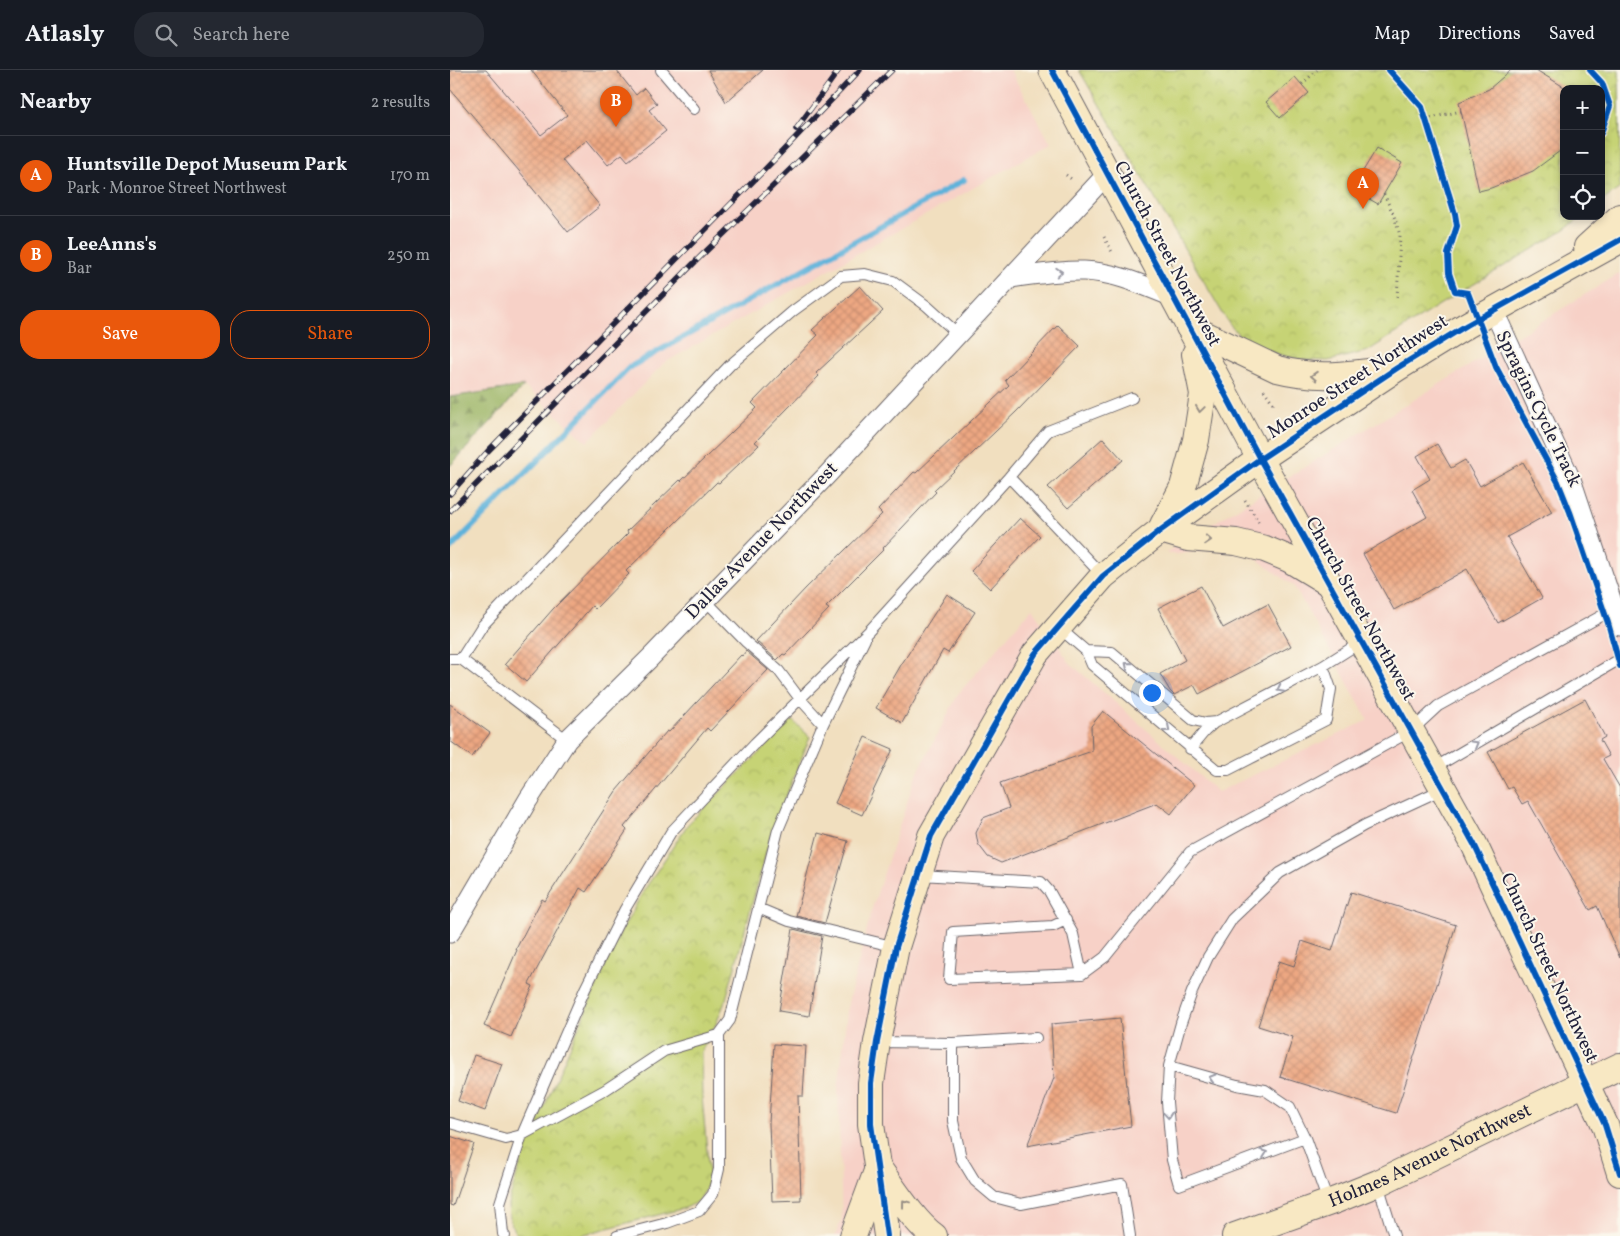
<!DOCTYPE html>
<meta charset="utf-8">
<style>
:root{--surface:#171b24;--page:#242831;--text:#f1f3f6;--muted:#9ea1a6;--line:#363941;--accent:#ea580c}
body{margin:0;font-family:Vollkorn,serif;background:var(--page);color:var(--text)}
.controls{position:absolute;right:15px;top:15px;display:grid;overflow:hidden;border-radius:10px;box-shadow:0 2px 8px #0003}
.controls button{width:45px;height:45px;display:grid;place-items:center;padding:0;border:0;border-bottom:1px solid var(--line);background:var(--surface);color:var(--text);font:25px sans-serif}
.you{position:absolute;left:701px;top:622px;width:18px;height:18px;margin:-12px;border:4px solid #fff;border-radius:50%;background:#1a73e8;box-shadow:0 0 0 8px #1a73e833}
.badge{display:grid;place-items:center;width:32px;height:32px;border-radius:50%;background:var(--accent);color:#fff;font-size:16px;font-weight:700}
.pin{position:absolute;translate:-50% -41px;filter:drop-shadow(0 1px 2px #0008)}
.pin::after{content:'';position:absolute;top:26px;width:18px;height:15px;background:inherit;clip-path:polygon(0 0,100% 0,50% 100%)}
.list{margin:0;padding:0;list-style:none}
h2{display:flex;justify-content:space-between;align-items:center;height:65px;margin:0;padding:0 20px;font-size:21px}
h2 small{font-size:16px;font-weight:400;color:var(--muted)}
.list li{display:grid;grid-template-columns:32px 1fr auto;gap:15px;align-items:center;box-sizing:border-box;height:80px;padding:0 20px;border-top:1px solid var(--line)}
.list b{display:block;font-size:19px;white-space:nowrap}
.list p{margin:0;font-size:16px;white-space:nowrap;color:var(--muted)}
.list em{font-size:16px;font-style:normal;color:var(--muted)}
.actions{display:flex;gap:10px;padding:15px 20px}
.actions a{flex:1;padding:11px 0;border:1px solid var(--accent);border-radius:20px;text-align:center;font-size:18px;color:var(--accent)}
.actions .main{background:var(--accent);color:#fff}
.icon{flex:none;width:28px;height:28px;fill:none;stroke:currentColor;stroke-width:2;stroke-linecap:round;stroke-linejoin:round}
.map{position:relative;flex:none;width:1170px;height:1166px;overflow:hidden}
header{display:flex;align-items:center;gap:30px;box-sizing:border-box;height:70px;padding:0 25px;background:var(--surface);border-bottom:1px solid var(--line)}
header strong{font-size:24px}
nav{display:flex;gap:28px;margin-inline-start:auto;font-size:18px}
.search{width:350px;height:45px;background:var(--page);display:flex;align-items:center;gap:12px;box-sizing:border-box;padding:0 18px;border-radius:20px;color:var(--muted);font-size:19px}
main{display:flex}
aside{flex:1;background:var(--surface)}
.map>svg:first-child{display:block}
.built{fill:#f7d1c7}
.forest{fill:url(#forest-firs);stroke:#5f6c50}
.park{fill:url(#park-crowns);stroke:#747a58}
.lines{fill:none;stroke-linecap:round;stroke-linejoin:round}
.stream{stroke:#5fb2da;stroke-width:6}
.building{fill:url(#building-cross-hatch)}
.lane-casing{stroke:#6a6469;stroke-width:12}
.street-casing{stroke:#6a6469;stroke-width:21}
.secondary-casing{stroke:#6a6469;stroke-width:28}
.path{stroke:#6a6469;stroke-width:3;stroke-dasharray:1 4;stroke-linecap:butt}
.lane{stroke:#fff;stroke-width:10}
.street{stroke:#fff;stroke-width:19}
.secondary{stroke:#f8e8c3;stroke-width:26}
.rail-casing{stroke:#22223b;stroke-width:5.5}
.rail{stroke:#fbf7ec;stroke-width:4;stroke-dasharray:11;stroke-linecap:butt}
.cycleway-casing{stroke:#fbf7ec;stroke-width:9}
.cycleway{stroke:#0057b8;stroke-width:6}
.oneway{stroke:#9c9ca7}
.oneway2{stroke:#988f86}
.labels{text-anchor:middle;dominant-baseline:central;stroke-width:4;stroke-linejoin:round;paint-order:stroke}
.street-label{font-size:19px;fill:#22223b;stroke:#fbf7ec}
</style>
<header>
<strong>Atlasly</strong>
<div class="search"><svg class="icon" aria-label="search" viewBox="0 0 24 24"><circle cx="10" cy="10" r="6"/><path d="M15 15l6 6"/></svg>Search here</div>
<nav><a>Map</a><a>Directions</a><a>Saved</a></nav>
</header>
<main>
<aside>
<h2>Nearby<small>2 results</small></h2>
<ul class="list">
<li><span class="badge">A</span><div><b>Huntsville Depot Museum Park</b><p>Park · Monroe Street Northwest</p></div><em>170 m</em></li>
<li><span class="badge">B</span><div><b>LeeAnns's</b><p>Bar</p></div><em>250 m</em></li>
</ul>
<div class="actions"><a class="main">Save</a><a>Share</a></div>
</aside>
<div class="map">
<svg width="1170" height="1166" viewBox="0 0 1170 1166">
<defs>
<pattern id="forest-firs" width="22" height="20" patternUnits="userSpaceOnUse" patternTransform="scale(1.25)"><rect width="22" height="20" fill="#9cb566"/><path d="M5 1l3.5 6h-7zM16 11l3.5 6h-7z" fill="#7f9355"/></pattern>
<pattern id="park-crowns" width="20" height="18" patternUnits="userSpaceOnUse" patternTransform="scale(1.25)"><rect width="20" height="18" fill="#c6d374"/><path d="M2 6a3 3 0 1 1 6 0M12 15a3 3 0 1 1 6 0" fill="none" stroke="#aab565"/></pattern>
<pattern id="building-cross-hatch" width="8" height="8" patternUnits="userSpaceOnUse" patternTransform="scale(1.25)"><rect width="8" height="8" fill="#eda782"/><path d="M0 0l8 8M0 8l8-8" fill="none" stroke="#cb8f71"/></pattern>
</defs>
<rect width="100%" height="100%" fill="#fbf7ec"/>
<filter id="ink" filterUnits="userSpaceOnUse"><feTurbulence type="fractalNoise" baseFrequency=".02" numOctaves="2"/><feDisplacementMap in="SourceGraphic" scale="10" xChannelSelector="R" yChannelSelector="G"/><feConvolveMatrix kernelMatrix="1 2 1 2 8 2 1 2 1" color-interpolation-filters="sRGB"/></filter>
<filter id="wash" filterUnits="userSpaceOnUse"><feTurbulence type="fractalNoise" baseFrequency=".0096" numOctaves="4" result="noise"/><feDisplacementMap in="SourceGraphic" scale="20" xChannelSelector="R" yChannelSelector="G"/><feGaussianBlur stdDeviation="1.12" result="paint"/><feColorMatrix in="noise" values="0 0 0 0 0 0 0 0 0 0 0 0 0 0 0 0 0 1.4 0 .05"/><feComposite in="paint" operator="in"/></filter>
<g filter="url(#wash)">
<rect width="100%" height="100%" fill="#f1dfbf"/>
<path class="built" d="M 0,0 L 560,0 L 601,74 L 214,293 L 137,372 L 74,316 L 0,327 Z
M 1170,203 L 1170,1166 L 385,1166 L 392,1149 L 388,1020 L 398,933 L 422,839 L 465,708 L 508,624 L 582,538 L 620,593 L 768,722 L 918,650 L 844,516 L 801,485 L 761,479 L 728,484 L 715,483 Z"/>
<path class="forest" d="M 74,316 L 0,396 L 0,327 Z"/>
<path class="park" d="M 629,0 L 1169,0 L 1170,118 L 1151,132 L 1151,19 L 1114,19 L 1114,146 L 1132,146 L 1113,161 L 989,235 L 918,281 L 878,291 L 850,290 L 824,283 L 809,276 L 789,265 L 779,254 Z
M 342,650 L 360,667 L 322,761 L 276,929 L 266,954 L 251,982 L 252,1027 L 259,1104 C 257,1121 251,1132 235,1138 L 127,1166 L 69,1166 L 64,1161 L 59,1148 L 58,1134 L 72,1088 L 166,871 L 193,822 L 238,754 Z"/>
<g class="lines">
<path class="stream" d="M 0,479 L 180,297 L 514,110"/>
</g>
<g id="blocks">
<path class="building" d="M 0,0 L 36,0 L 91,65 L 117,45 L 81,0 L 166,0 L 186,25 L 194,18 L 207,34 L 199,40 L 216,61 L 178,91 L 172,84 L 158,95 L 137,70 L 112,90 L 150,136 L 118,162 L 79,114 L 80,114 L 0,19 Z
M 258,0 L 313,0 L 276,32 Z
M 1061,0 L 1086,0 L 1114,17 L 1114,78 L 1083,101 L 1041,118 L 1029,121 L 1009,32 L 1039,19 Z
M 845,7 L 859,23 L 830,48 L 816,32 Z
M 927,78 L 952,93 L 928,134 L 902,119 Z
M 410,216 L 433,241 L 366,303 L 369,306 L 305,372 L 309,375 L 269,413 L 267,412 L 176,501 L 179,504 L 145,539 L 142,536 L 76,612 L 55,594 L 103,539 L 178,463 L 177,461 L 230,410 L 231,411 L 307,338 L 302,333 L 368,265 L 362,260 Z
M 608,255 L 630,276 L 566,342 L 484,420 L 486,422 L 433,478 L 434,479 L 376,537 L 379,539 L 335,585 L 333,584 L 327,590 L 306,571 L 356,518 L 432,444 L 428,440 L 464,402 L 466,403 L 559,315 L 555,310 Z
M 653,368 L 673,390 L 618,438 L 598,417 Z
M 987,374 L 1001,398 L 1015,390 L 1030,416 L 1073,392 L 1102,442 L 1057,467 L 1092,528 L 1048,553 L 1017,499 L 944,540 L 913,484 L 977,447 L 962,420 L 980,409 L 967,386 Z
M 570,448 L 590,466 L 540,519 L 521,501 Z
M 751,516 L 773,558 L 818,534 L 841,576 L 749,624 L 744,615 L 724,625 L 720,621 L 710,604 L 735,590 L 708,538 Z
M 497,524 L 525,542 L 498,583 L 493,580 L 452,653 L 426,638 L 451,595 Z
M 296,581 L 318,600 L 260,661 L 257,658 L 174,757 L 177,760 L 136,822 L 130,818 L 79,914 L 83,916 L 61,967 L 34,956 L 67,880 L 66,879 L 92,829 L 95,831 L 166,721 L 217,661 L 219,662 L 291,585 L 292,586 Z
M 1135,629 L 1155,667 L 1150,670 L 1159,686 L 1153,689 L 1170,718 L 1170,888 L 1147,836 L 1140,840 L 1078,731 L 1072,734 L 1062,717 L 1058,719 L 1038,682 Z
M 0,634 L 40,663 L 22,687 L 0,671 Z
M 653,641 L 744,715 L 721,744 L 707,733 L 551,793 L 538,787 L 528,774 L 526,763 L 533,748 L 559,738 L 550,713 L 642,681 L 641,656 Z
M 415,667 L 443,679 L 412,745 L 385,733 Z
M 368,763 L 398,771 L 375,853 L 346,846 Z
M 901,822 L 1006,855 L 946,1043 L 830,1007 L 843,967 L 808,956 L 829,891 L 844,896 L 852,871 L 882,881 Z
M 343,859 L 372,866 L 359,946 L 329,941 Z
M 670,948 L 681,1056 L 577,1076 L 604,1008 L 601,954 Z
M 324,974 L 356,976 L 353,1026 L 348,1026 L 351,1130 L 322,1131 L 319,1053 Z
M 24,985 L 52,994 L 35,1041 L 8,1031 Z
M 0,1066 L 24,1074 L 3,1136 L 0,1135 Z"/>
</g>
</g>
<g filter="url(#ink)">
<use href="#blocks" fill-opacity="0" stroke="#6a6469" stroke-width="1"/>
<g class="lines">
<g class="lane-casing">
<path id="lane" d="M 211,0 L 244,39
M 559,407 L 653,506
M 256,531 L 296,572 L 329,601 L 350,629 L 373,654
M 608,557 L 636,581
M 0,589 L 11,589 L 117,670
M 11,589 L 32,556 L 280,295 L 343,241 L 391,206 L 415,204 L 443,211 L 477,236 L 508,264
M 873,596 L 881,619 L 876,650 L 778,700 L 767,700 L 642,595 L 636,581 L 662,582 L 743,650 L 756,653 L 766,652 L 873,596 L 911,572
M 740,679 L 755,661 L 765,652
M 984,698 L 1170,589
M 470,805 L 591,812 L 599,821 L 623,864 L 632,904 L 499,909 L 503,862 L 603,856 L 616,850
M 308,838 L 339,851 L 446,877
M 632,904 L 655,887 L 740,782 L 961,661 L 988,636 L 1164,539
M 427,972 L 503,973 L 503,1051 L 511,1088 L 525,1111 L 544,1127 L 571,1134 L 672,1114 L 680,1166
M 503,973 L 586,968
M 719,996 L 787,1015 L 815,1020 L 840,1037 L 855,1068 L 729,1115 L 722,1090 L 717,1032 L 719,996 L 731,953 L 742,922 L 758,887 L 782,849 L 830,803 L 915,755 L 993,719
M 0,1053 L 56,1069 L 72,1065 L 155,1020 L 214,981 L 269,965
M 855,1068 L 878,1132
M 928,1114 L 944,1166
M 55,1166 L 53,1164 L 50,1133 L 72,1065 L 135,919 L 175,839 L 221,762 L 305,673 L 419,561 L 559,407 L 598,361 L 682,328
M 167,1166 L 217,1153 L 249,1141 L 263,1124 L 269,1099 L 269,965 L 280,950 L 328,760 L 373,654 L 415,569"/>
</g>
<g class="street-casing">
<path id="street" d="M 560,208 C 584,205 610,200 634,201 C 665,202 695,216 723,227
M 1043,239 L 1122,412 L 1170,556
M 0,863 L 78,730 L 117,670 L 201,587 L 377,405 L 657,104"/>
</g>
<g class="secondary-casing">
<g id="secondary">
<path d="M 602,0 L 810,389 L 1024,774 L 1155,1055 L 1170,1103"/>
<path d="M 1137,177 L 1170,147"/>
<path d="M 739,257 L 827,299 C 870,310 900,304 942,299"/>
<path d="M 713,455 L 733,417 L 746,370 L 753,324 L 745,284"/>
<path d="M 711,460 L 738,468 L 786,472 L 815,479 L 839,489 L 877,512"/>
<path d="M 429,1099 C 443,1118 465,1153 484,1166"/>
<path d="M 403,1166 L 427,1101"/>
<path d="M 437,1166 L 421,1054 L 421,1013 L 427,972 L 446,877 L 481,766 L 585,584 L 653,506 L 711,460 L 810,389 L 947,298 L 1017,255 L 1170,170"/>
<path id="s1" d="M 785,1166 L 886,1130 L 928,1113 L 1170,996"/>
</g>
</g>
<path class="path" d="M 852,14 L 867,0
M 976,49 L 1011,41
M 616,105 L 624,111
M 934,124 L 944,146 L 950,165 L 947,229
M 654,167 L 663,184
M 814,320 L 823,333 L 822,336
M 795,430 L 810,454"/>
<use href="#lane" class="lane"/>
<use href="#street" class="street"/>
<use href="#secondary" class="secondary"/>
<g class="rail-casing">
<path id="rail" d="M 346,59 L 389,0
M 0,424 L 38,381 L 324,90 L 410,0
M 0,441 L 248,189 L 442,0"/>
</g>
<use href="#rail" class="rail"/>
<g class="cycleway-casing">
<path id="cycleway" d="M 602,0 L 810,389 L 1024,774 L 1155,1055 L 1170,1103
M 939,0 L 972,37 L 1005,144 L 1007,156 L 998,184 L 999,203 L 1005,221 L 1018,223 L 1046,297 L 1108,412 L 1120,442 L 1158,553 L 1170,596
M 1140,0 L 1152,13 L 1160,36 L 1151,63
M 437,1166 L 421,1054 L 421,1013 L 427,972 L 446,877 L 481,766 L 585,584 L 653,506 L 711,460 L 810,389 L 947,298 L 1017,255 L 1170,170"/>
</g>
<use href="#cycleway" class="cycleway"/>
</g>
<defs><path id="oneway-chevron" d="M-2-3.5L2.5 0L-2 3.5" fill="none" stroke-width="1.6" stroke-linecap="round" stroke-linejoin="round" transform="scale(1.25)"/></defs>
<g class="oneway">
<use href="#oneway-chevron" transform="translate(609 202) rotate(-3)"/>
<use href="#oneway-chevron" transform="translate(678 595) rotate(-140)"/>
<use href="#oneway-chevron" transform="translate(830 619) rotate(153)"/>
<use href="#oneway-chevron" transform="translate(717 659) rotate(41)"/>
<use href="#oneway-chevron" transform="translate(1025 674) rotate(-30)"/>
<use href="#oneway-chevron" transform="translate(762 1008) rotate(-164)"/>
<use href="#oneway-chevron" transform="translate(718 1045) rotate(85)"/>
<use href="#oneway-chevron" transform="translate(814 1083) rotate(-20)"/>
</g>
<g class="oneway2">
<use href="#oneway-chevron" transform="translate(864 306) rotate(-176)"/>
<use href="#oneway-chevron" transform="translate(750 339) rotate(98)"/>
<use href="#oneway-chevron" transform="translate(758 470) rotate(5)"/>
<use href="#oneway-chevron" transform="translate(455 1133) rotate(-127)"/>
</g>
</g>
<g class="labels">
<g class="street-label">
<text transform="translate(717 184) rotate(62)">Church Street Northwest</text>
<text transform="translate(908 307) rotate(-33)">Monroe Street Northwest</text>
<text transform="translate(1088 339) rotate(64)">Spragins Cycle Track</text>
<text transform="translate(312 471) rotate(-46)">Dallas Avenue Northwest</text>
<text transform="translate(910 539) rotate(61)">Church Street Northwest</text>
<text transform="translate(1099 898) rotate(65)">Church Street Northwest</text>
<text stroke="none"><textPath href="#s1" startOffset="211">Holmes Avenue Northwest</textPath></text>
</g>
</g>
</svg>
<div class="controls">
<button>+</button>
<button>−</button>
<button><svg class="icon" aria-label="locate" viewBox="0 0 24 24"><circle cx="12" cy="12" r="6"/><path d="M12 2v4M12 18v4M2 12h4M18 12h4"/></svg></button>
</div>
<div class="you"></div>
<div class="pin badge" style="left:913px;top:139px">A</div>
<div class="pin badge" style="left:166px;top:57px">B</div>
</div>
</main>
